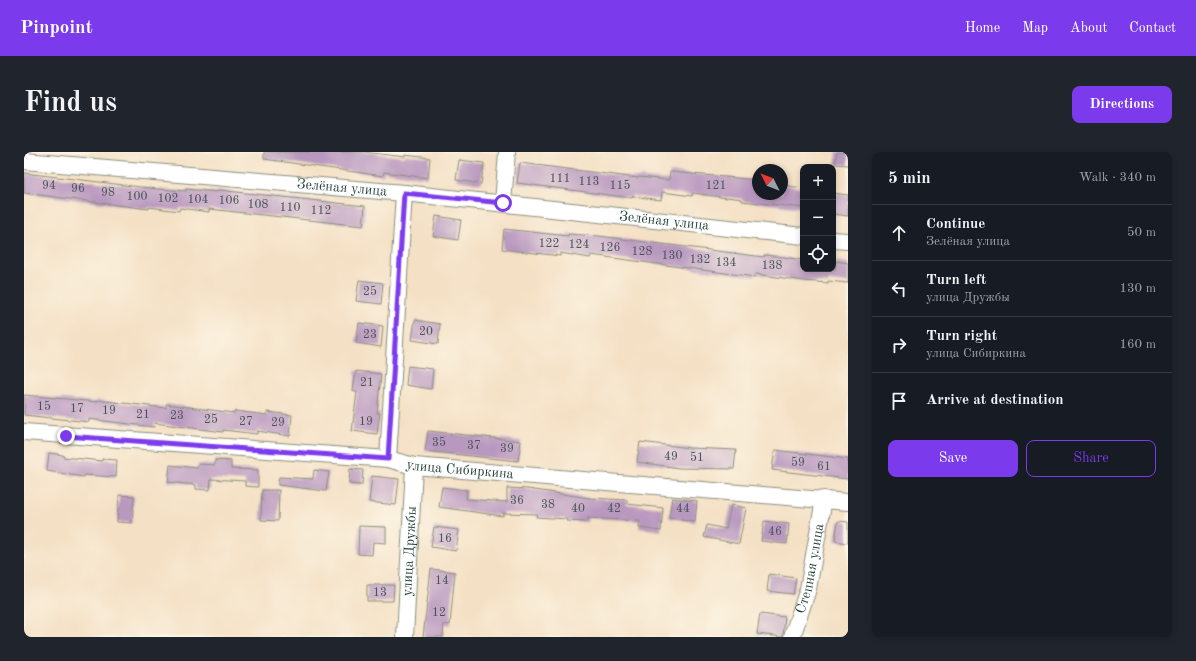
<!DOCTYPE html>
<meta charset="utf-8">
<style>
:root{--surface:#171b24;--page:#20242c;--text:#f1f3f6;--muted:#9ea1a6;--line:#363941;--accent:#7c3aed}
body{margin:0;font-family:"Old Standard TT",serif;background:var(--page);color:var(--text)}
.controls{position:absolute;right:12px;top:12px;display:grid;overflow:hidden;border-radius:8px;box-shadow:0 2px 6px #0003}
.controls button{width:36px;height:36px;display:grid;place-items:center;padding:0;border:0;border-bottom:1px solid var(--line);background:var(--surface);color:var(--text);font:20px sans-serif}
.compass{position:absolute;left:728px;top:12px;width:36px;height:36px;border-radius:50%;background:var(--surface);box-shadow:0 2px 6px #0003;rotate:312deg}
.stop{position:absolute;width:12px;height:12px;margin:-9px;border:3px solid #7c3aed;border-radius:50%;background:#fff}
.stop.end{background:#7c3aed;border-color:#fff;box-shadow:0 1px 4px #0008}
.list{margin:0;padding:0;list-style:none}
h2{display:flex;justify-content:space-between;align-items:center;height:52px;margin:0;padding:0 16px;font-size:17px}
h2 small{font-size:13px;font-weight:400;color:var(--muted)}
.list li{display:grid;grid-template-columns:26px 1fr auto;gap:12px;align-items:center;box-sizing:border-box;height:56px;padding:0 16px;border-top:1px solid var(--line)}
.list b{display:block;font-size:15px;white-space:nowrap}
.list p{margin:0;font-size:13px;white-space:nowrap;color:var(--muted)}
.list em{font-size:13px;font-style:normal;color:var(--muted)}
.actions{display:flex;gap:8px;padding:12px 16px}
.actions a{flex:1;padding:9px 0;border:1px solid var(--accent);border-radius:8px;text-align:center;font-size:14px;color:var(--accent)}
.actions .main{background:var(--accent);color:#fff}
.icon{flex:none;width:22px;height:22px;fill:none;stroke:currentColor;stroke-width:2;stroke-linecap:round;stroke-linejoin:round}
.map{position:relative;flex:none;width:824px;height:485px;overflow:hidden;border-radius:8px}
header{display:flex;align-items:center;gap:24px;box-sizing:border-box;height:56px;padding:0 20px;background:var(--accent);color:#fff}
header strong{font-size:19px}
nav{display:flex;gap:22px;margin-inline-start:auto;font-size:14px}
.intro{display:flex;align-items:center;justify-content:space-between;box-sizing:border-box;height:96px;padding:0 24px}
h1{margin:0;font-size:28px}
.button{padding:10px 18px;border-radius:8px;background:var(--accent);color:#fff;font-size:14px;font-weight:700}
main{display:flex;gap:24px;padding:0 24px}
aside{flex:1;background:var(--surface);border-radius:8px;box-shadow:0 2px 6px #0003}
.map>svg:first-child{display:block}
.building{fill:#b998c0}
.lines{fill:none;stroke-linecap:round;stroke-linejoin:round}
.minor-casing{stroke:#8a8e7c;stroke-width:18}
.minor{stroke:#fff;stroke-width:16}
.route{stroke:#7c3aed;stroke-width:5}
.labels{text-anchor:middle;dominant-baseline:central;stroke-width:3;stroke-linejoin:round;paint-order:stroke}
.number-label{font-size:12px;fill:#465457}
.street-label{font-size:14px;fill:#1f3d34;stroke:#fcf5e5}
</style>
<header>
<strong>Pinpoint</strong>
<nav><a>Home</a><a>Map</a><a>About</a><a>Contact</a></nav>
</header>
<div class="intro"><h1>Find us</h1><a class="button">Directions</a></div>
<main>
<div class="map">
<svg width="824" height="485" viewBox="0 0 824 485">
<rect width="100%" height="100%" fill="#fcf5e5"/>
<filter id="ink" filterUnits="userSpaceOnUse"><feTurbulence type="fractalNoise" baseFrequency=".025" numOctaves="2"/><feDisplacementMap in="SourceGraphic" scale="8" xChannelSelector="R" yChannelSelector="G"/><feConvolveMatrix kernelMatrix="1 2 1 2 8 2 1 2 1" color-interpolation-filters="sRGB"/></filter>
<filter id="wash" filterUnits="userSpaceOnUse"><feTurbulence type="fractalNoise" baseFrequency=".012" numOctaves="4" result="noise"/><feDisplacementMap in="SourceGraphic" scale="16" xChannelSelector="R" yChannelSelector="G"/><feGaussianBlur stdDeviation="0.9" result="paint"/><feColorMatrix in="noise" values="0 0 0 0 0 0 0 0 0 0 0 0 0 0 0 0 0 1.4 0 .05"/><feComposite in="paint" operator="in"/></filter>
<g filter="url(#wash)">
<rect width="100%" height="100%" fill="#f4e0c4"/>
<g id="blocks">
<path class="building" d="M 240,0 L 340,0 L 381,5 L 381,3 L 406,6 L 404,26 L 360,20 L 359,24 L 240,7 Z
M 813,0 L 824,0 L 824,13 L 811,12 Z
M 435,8 L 460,11 L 457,32 L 432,28 Z
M 496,11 L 614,26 L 615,25 L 645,28 L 646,20 L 734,28 L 734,42 L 758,42 L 758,33 L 779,36 L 779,56 L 718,49 L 718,47 L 703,45 L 703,46 L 669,41 L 668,44 L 638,40 L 637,48 L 608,44 L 608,46 L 493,31 Z
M 0,21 L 133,37 L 162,39 L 162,37 L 193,40 L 194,38 L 341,54 L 339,74 L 185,57 L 185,60 L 156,56 L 155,59 L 125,55 L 125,57 L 0,41 Z
M 809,41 L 824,43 L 824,64 L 809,62 Z
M 412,64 L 437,68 L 434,88 L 409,84 Z
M 480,77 L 544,84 L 544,82 L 575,84 L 740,105 L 740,103 L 759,105 L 779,108 L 779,117 L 811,117 L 812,109 L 824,111 L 824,131 L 804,129 L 804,131 L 780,129 L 732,122 L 731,125 L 567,103 L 566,106 L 536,101 L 536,104 L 478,97 Z
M 335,128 L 359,131 L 357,152 L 332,149 Z
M 391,168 L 416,172 L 414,192 L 388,188 Z
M 335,171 L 359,174 L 357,195 L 332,191 Z
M 384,214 L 409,217 L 407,237 L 382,233 Z
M 332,219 L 357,222 L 353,261 L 356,261 L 353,282 L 328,279 L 333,240 L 329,239 Z
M 0,243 L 73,250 L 73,248 L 142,256 L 142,252 L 210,261 L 211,259 L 243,263 L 243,260 L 268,263 L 266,284 L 233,279 L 233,282 L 199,278 L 199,280 L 131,271 L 130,275 L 65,267 L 65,270 L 0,263 Z
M 404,279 L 497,289 L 494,309 L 401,299 Z
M 616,290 L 666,296 L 712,298 L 710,317 L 655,316 L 613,310 Z
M 751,298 L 824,307 L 824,327 L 748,318 Z
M 25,301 L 39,303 L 39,305 L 78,309 L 78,307 L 93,308 L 92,325 L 60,323 L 60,325 L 23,319 Z
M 191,308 L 207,309 L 207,317 L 234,318 L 234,335 L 221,334 L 221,329 L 187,327 L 186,338 L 172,337 L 172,333 L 144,330 L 146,313 L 173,316 L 174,312 L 191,313 Z
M 326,317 L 339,318 L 338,333 L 325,332 Z
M 290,318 L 305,320 L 302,339 L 254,333 L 255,325 L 289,327 Z
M 348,324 L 375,327 L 372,353 L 345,350 Z
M 418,335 L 443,338 L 442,347 L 483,350 L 483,336 L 504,337 L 565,346 L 603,348 L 603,352 L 639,356 L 637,379 L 615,376 L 616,369 L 564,366 L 563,370 L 543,369 L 543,367 L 512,365 L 513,362 L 479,361 L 479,364 L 415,355 Z
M 238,338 L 255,338 L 254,369 L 237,368 Z
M 95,343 L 110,344 L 108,371 L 93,370 Z
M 648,346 L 673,349 L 671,370 L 645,366 Z
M 707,353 L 722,356 L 715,392 L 680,385 L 683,373 L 702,377 Z
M 740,369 L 765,372 L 763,392 L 737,389 Z
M 814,369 L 824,370 L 824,391 L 811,389 Z
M 335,374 L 362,375 L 362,391 L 349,390 L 348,403 L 334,402 Z
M 410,375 L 435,378 L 432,399 L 407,395 Z
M 407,417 L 431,420 L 426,473 L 420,472 L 419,485 L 399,485 Z
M 745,422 L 772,426 L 769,442 L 743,439 Z
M 343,433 L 370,433 L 369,449 L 343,449 Z
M 736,462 L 761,465 L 759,485 L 733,482 Z"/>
</g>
</g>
<g filter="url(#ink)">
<use href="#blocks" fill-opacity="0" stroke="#8a8e7c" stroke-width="1"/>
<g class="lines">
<g class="minor-casing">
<g id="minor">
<path id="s1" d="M 0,9 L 380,41 L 779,84"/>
<path d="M 479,51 L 483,0"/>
<path d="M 809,88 L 824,89"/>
<path id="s2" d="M 0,280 L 364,307 L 390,314 L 824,350"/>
<path d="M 364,307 L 380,41"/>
<path id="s3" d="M 381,485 L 390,314"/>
<path id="s4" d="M 768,485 L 784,437 L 800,347"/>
</g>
</g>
<use href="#minor" class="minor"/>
</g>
</g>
<g class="lines" filter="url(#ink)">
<path class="route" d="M 42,284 L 364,307 L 380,41 L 479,51"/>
</g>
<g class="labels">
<g class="number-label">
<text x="536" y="27">111</text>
<text x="565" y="30">113</text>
<text x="25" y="34">94</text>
<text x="596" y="34">115</text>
<text x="692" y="34">121</text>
<text x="54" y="37">96</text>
<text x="84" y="41">98</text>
<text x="113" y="45">100</text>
<text x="144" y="47">102</text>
<text x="174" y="48">104</text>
<text x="205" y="49">106</text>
<text x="234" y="53">108</text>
<text x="266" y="56">110</text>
<text x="297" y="59">112</text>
<text x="525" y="92">122</text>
<text x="555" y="93">124</text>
<text x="586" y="96">126</text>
<text x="618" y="100">128</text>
<text x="648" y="104">130</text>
<text x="676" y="108">132</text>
<text x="702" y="111">134</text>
<text x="748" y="114">138</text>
<text x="346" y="140">25</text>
<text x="402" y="180">20</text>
<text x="346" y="183">23</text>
<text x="343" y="231">21</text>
<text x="20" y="255">15</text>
<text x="53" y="257">17</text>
<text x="85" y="259">19</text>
<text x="119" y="263">21</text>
<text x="153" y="264">23</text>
<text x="187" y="268">25</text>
<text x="222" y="270">27</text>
<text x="342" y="270">19</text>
<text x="254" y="271">29</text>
<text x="415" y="291">35</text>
<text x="450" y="294">37</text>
<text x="483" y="297">39</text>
<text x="647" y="305">49</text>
<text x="673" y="306">51</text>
<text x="774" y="311">59</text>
<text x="800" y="315">61</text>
<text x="493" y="349">36</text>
<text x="524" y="353">38</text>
<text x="554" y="357">40</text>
<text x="590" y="357">42</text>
<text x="659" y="357">44</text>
<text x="751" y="380">46</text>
<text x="421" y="387">16</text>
<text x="418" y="429">14</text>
<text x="356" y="441">13</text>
<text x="415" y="461">12</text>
</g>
<g class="street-label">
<text stroke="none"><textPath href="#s1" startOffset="319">Зелёная улица</textPath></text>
<text stroke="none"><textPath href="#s1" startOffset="643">Зелёная улица</textPath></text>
<text stroke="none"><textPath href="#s2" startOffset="438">улица Сибиркина</textPath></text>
<text stroke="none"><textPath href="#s3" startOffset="86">улица Дружбы</textPath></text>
<text stroke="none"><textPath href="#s4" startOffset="71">Степная улица</textPath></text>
</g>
</g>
</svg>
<div class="controls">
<button>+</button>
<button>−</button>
<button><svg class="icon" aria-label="locate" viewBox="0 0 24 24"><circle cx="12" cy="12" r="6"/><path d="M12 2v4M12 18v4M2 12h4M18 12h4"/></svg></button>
</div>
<svg class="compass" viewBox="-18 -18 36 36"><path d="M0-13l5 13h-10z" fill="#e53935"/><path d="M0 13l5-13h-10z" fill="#9ea1a6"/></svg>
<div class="stop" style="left:479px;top:51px"></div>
<div class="stop end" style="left:42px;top:284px"></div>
</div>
<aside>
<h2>5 min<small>Walk · 340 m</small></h2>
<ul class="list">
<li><svg class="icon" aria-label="ahead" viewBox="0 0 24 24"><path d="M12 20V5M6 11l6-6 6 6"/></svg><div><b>Continue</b><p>Зелёная улица</p></div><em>50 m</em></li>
<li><svg class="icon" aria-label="left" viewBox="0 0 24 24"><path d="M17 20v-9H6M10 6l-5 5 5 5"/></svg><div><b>Turn left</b><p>улица Дружбы</p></div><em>130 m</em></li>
<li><svg class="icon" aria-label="right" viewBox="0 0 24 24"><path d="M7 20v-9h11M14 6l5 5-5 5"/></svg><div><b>Turn right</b><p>улица Сибиркина</p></div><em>160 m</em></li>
<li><svg class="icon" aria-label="arrive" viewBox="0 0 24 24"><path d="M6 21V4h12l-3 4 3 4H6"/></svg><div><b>Arrive at destination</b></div></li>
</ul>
<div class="actions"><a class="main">Save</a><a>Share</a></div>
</aside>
</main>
